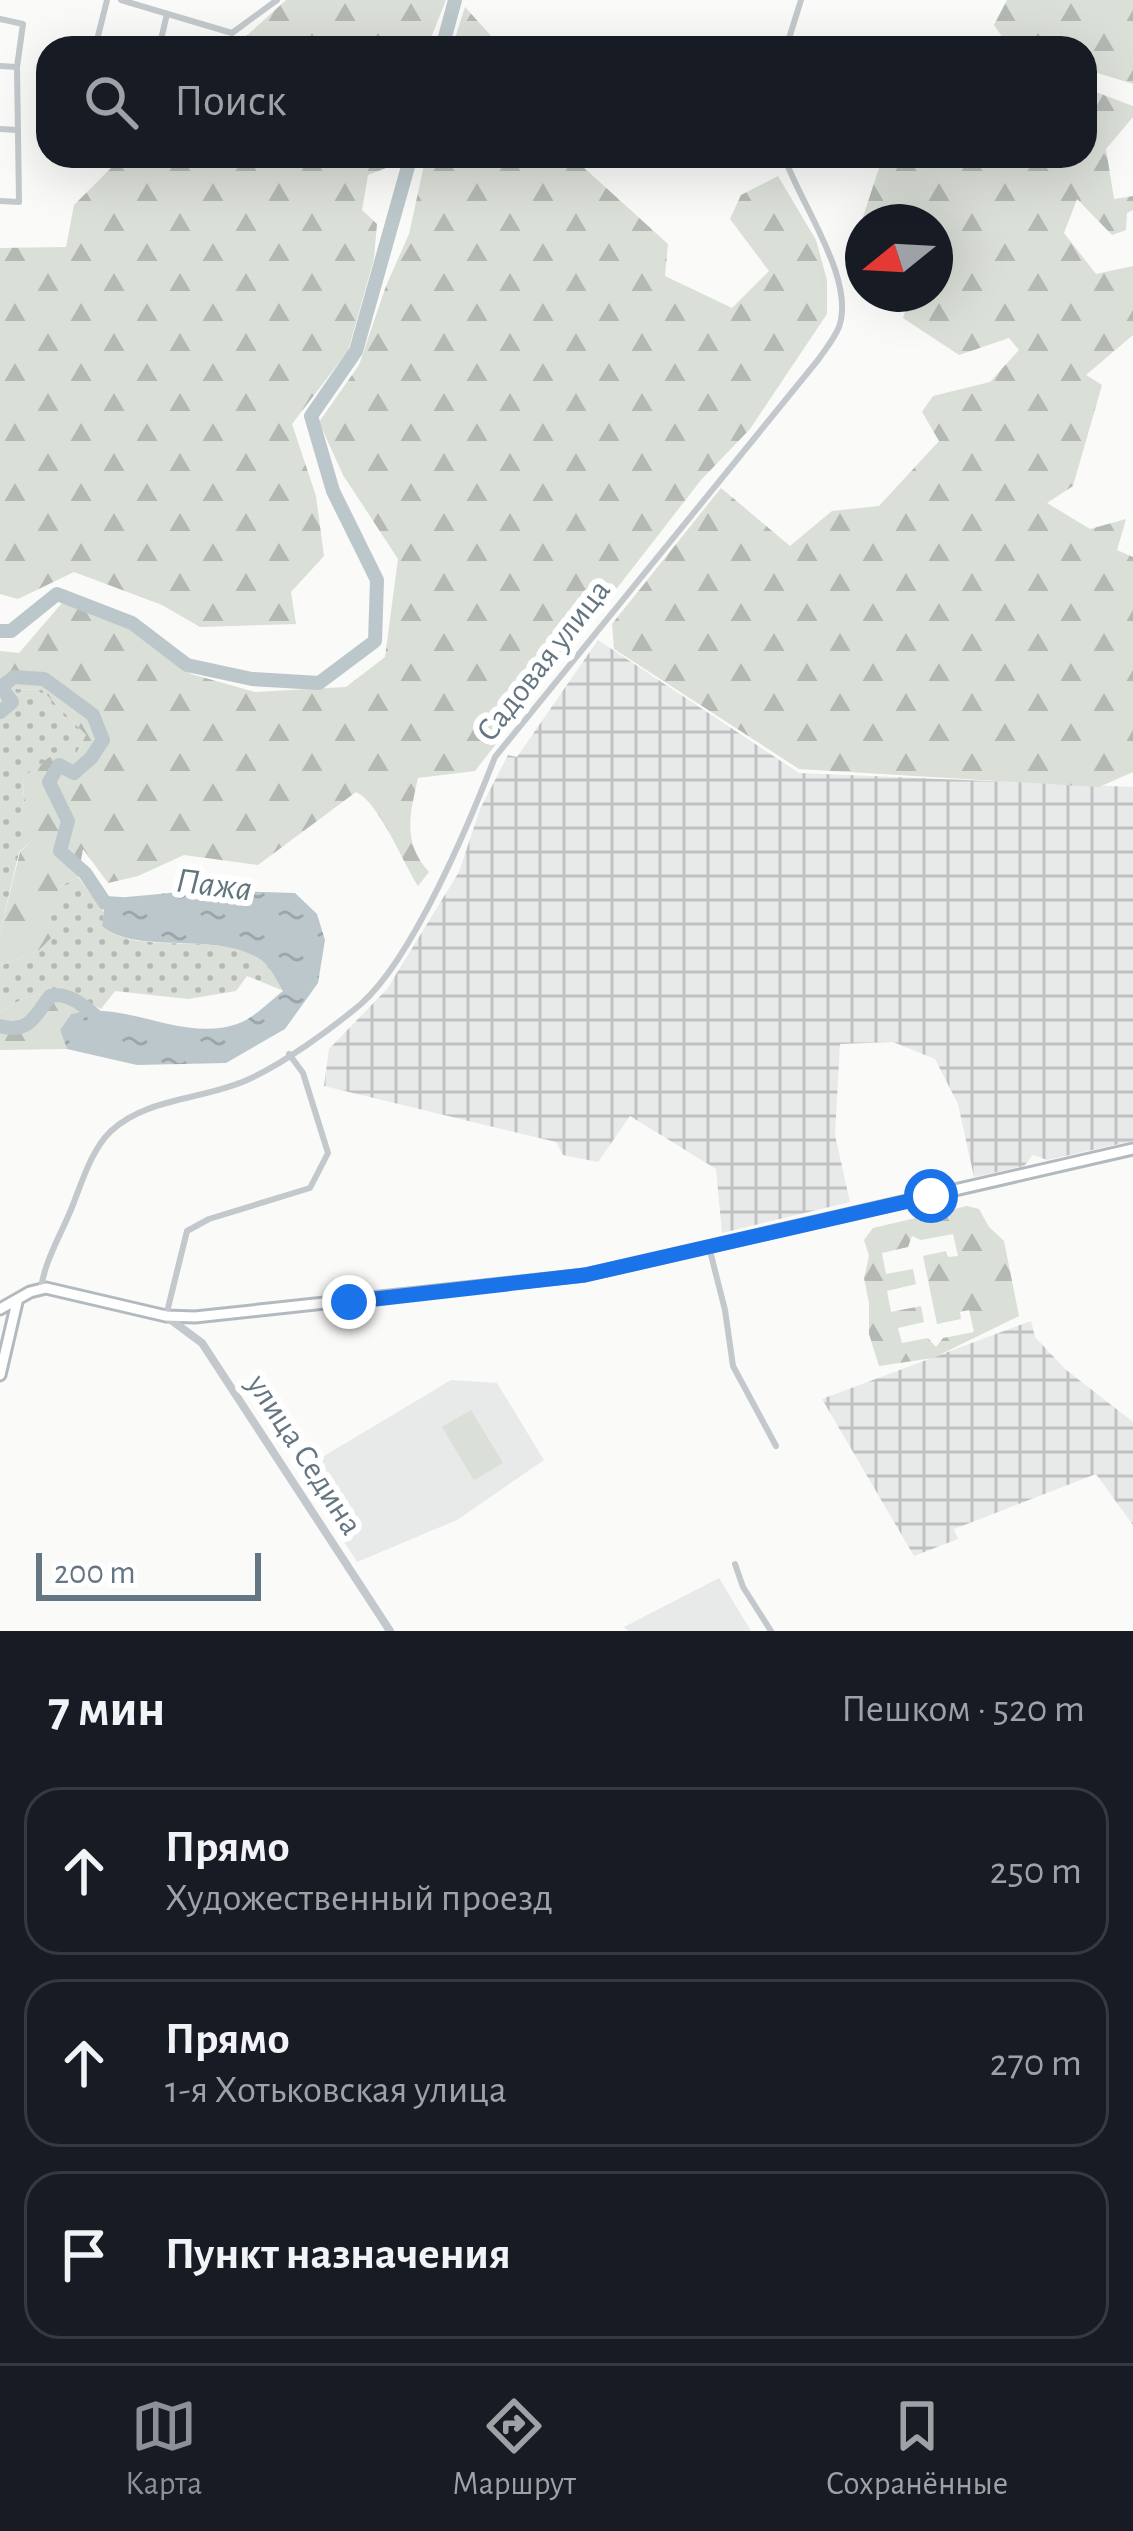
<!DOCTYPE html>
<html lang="ru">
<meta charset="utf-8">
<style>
:root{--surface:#171b24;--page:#242831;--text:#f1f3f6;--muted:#9ea1a6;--line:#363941;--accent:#8c9099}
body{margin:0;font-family:"Alegreya Sans",sans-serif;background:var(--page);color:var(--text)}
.compass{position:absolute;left:845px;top:204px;width:108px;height:108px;border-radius:50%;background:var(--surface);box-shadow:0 12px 48px #0002;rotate:252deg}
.scale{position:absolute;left:36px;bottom:30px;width:225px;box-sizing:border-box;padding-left:12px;border:6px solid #657683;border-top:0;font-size:33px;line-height:42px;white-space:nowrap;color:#657683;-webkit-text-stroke:9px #fff;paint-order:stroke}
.stop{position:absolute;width:36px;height:36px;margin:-27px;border:9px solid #1a73e8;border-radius:50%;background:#fff}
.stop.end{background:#1a73e8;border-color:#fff;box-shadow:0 3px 12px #0008}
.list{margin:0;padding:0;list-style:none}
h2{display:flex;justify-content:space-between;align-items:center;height:156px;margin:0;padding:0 48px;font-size:51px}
h2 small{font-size:39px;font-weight:400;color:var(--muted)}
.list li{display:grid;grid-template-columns:78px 1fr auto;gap:36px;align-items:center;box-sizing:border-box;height:168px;margin:0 24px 24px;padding:0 24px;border:3px solid var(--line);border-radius:36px}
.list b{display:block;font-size:45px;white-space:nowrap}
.list p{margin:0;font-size:39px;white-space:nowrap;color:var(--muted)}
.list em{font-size:39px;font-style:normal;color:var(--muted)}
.icon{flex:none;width:66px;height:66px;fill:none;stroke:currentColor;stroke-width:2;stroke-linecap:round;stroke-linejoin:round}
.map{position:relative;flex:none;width:1133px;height:1631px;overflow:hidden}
.search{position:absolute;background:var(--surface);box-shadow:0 12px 48px #0002;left:36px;right:36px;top:36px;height:132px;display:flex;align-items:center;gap:30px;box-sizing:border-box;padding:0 42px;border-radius:36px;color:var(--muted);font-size:45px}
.sheet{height:732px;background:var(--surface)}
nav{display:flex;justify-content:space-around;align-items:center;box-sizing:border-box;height:168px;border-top:3px solid var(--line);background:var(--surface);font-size:33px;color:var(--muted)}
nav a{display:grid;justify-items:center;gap:6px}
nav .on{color:var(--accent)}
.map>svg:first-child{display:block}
.built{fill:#e8e9e9}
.industrial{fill:url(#industrial-grid)}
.grass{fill:url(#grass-dots)}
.forest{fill:url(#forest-firs);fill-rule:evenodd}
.pitch{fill:#dadfd7}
.water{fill:url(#water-ripples)}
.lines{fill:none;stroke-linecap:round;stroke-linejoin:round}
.river{stroke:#bbc7cb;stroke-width:14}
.secondary-casing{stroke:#b3babf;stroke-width:15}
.minor{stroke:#c3c8cc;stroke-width:6}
.tertiary{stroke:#c3c8cc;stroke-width:8}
.secondary{stroke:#fff;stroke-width:9}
.route{stroke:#1a73e8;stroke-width:15}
.labels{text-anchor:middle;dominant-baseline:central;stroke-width:12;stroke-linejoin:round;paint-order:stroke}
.street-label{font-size:33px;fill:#657683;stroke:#fff}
.water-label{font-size:36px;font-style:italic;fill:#60757c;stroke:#fff}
</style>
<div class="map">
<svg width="1133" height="1631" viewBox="0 0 1133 1631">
<defs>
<pattern id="industrial-grid" width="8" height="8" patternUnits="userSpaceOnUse" patternTransform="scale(3)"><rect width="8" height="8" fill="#e8e9e9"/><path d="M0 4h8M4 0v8" fill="none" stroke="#c0c1c2"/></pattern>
<pattern id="grass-dots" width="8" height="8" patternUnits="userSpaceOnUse" patternTransform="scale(3)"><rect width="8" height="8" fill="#dadfd7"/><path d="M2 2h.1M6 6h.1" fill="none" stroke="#b4b9b4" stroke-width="1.8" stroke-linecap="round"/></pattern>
<pattern id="forest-firs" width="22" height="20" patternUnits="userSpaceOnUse" patternTransform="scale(3)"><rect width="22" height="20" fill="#dadfd7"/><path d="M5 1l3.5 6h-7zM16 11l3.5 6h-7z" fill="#b4b9b4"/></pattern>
<pattern id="water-ripples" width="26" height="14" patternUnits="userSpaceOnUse" patternTransform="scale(3)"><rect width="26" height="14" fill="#bbc7cb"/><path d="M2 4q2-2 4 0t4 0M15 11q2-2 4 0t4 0" fill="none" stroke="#9ca6aa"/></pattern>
</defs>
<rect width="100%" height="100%" fill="#fafaf8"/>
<path class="built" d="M 451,1380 L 497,1383 L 544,1460 L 457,1520 L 357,1562 L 299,1471 Z
M 719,1578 L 751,1631 L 628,1631 L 624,1627 Z"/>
<path class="industrial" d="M 598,640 L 799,773 L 1133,787 L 1133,1141 L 1047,1160 L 1033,1155 L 1024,1166 L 974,1177 L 958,1104 L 935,1059 L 893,1042 L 840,1044 L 835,1135 L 850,1202 L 722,1233 L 716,1169 L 630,1116 L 598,1162 L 563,1155 L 556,1142 L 324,1086 L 329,1049 L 387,989 L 459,872 L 480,809 L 508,755 L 517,757 Z
M 1031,1321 L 1035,1337 L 1065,1369 L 1133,1422 L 1133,1525 L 1096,1474 L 954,1529 L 958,1539 L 914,1556 L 822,1399 Z"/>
<path class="grass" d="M 16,689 L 42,690 L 86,735 L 75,756 L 23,777 L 24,805 L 19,823 L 41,832 L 19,852 L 0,932 L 0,700 Z
M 78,877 L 104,912 L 102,926 C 138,958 217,929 261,960 C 270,966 277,982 284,991 L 247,976 L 236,991 L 188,999 L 115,991 L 101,1009 L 60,990 L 24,998 L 0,1012 L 0,966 L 38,951 L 59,887 Z"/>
<path class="forest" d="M 286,0 L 446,0 L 427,48 L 233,48 Z
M 1007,0 L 1133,0 L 1133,84 L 1088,70 L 1085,82 L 1085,48 L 976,48 L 1003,38 L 994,25 Z
M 465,7 L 502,48 L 452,48 Z
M 1085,88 L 1133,106 L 1133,117 L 1106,149 L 1114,199 L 1133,196 L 1133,210 L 1127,213 L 1126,230 L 1112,235 L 1077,199 L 1064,233 L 1096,274 L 1133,266 L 1133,335 L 1086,375 L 1102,385 L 1073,486 L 1047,503 L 1090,529 L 1126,519 L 1117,550 L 1133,557 L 1133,772 L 1099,787 L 799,769 L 614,649 L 612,624 L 721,488 L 790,546 L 832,511 L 879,506 L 939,441 L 922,412 L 933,396 L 990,382 L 1019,350 L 1009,338 L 959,355 L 903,318 L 911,294 L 935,294 L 935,222 L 862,220 L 883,156 L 913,156 L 913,163 L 933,156 L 1085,156 Z
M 123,156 L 401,156 L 399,163 L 368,175 L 362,210 L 377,224 L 374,259 L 348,351 L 292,424 L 316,496 L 324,556 L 291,592 L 296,624 L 200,627 L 162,605 L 74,572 L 18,599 L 0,594 L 0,248 L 66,247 L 74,205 Z
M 426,156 L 571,156 L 668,244 L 665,276 L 732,308 L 769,271 L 730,219 L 741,195 L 778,176 L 816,240 L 827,280 L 827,314 L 750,429 L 701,480 L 475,771 L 418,778 C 410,814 402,843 429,872 L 418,886 C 402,861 379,802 356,792 L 258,865 L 184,855 L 138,876 L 108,883 L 83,849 L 78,877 L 59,887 L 50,919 L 55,934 L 38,951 L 0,966 L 0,932 L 20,852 L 40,832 L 18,823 L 24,805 L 23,777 L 55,753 L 75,756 L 86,735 L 42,690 L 16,689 L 0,700 L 0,651 L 19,653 L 62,603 L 126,627 L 191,674 L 255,692 L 346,687 L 385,657 L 398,559 L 343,475 L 319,422 L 359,365 L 386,286 L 409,234 Z
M 60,990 L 94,1008 L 71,1014 L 60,1030 L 67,1049 L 0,1050 L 0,1012 L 24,998 Z
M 967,1206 L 979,1209 L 989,1227 L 1004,1241 L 1019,1316 L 933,1358 L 879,1366 L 869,1334 L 869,1303 L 864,1278 L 869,1256 L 864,1240 L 873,1228 ZM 953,1234 L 958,1256 L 948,1257 L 946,1251 L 923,1256 L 937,1324 L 961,1319 L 960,1312 L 969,1310 L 974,1332 L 943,1338 L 936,1347 L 928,1338 L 902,1343 L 898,1328 L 924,1322 L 921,1306 L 891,1312 L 887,1291 L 916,1284 L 913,1269 L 886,1274 L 882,1253 L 908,1247 L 912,1236 L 921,1240 Z"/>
<path class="pitch" d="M 471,1410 L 503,1463 L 474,1480 L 442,1427 Z"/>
<path class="water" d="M 202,890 L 295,893 L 317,914 L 325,940 L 318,983 L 285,1029 L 226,1063 L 137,1065 L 67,1049 L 60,1030 L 71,1014 C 125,999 182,1043 237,1024 C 253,1019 270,1001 283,991 C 278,983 270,966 261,960 C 218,930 136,956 102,926 L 105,903 L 116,898 Z"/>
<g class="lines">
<path class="river" d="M 442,48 L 455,0
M 0,631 L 11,631 L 57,594 L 132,623 L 187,665 L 252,679 L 319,683 L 375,641 L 377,580 L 333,491 L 311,416 L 356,351 L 411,156
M 0,712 L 12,702 L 1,687 L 14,677 L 44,679 L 93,715 L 103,740 L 91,758 L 74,773 L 59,765 L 49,782 L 68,821 L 60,851 L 85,873 L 105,903 L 121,904
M 0,1026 C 29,1034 35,1016 50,996 C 70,991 87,1009 102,1021"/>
<g class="secondary-casing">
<path id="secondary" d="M 0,1309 L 30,1292 L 46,1288 L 166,1316 L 195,1317 L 585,1275 L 1133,1149
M 0,1375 L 17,1302"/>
</g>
<path class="minor" d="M 121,0 L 232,33 L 277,0
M 0,19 L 23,24 L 17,67
M 95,48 L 107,0
M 159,48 L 167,14
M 786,48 L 801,0
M 0,66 L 17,67 L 19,202 L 0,201
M 0,129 L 18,130
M 709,1247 L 725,1310 L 733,1366 L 776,1446
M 41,1289 C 44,1263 60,1236 70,1212 C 81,1186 90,1151 111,1131 C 148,1097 203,1100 247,1080 C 283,1064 330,1030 361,1004 C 413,958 469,824 495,757 L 818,360 C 825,350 834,339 839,327 C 856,279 800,204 784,156
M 166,1316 L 187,1231 L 209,1219 L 310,1188 L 328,1153 L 303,1073 L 289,1054
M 735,1564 L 743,1587 L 771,1631"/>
<path class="tertiary" d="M 167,1317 L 202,1343 L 390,1631"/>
<use href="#secondary" class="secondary"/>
</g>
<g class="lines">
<path class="route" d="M 349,1302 L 585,1275 L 931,1196"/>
</g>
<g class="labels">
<g class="street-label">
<text transform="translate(544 661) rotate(-52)">Садовая улица</text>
<text transform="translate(304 1455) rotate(57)">улица Седина</text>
</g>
<g class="water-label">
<text transform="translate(214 885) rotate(7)">Пажа</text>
</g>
</g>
</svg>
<svg class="compass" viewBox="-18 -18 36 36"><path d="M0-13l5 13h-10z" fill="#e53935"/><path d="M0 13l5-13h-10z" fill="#9ea1a6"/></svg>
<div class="scale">200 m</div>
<div class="stop" style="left:931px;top:1196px"></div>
<div class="stop end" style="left:349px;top:1302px"></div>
<div class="search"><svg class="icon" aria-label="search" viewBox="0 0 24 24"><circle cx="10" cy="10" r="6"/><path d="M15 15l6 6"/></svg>Поиск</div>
</div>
<section class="sheet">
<h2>7 мин<small>Пешком · 520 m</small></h2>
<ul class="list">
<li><svg class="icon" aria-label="ahead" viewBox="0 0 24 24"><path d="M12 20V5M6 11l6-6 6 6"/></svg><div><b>Прямо</b><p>Художественный проезд</p></div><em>250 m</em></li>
<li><svg class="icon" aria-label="ahead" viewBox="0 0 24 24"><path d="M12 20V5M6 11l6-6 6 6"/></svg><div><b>Прямо</b><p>1-я Хотьковская улица</p></div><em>270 m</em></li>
<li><svg class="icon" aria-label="arrive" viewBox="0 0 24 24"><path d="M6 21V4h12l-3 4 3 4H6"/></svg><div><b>Пункт назначения</b></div></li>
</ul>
</section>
<nav>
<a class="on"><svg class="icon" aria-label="map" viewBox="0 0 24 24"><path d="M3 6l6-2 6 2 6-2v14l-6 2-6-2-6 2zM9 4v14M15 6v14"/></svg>Карта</a>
<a><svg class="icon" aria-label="directions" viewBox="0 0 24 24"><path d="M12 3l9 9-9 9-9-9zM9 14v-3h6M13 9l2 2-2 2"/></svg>Маршрут</a>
<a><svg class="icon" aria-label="saved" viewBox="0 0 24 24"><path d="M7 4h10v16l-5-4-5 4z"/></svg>Сохранённые</a>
</nav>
